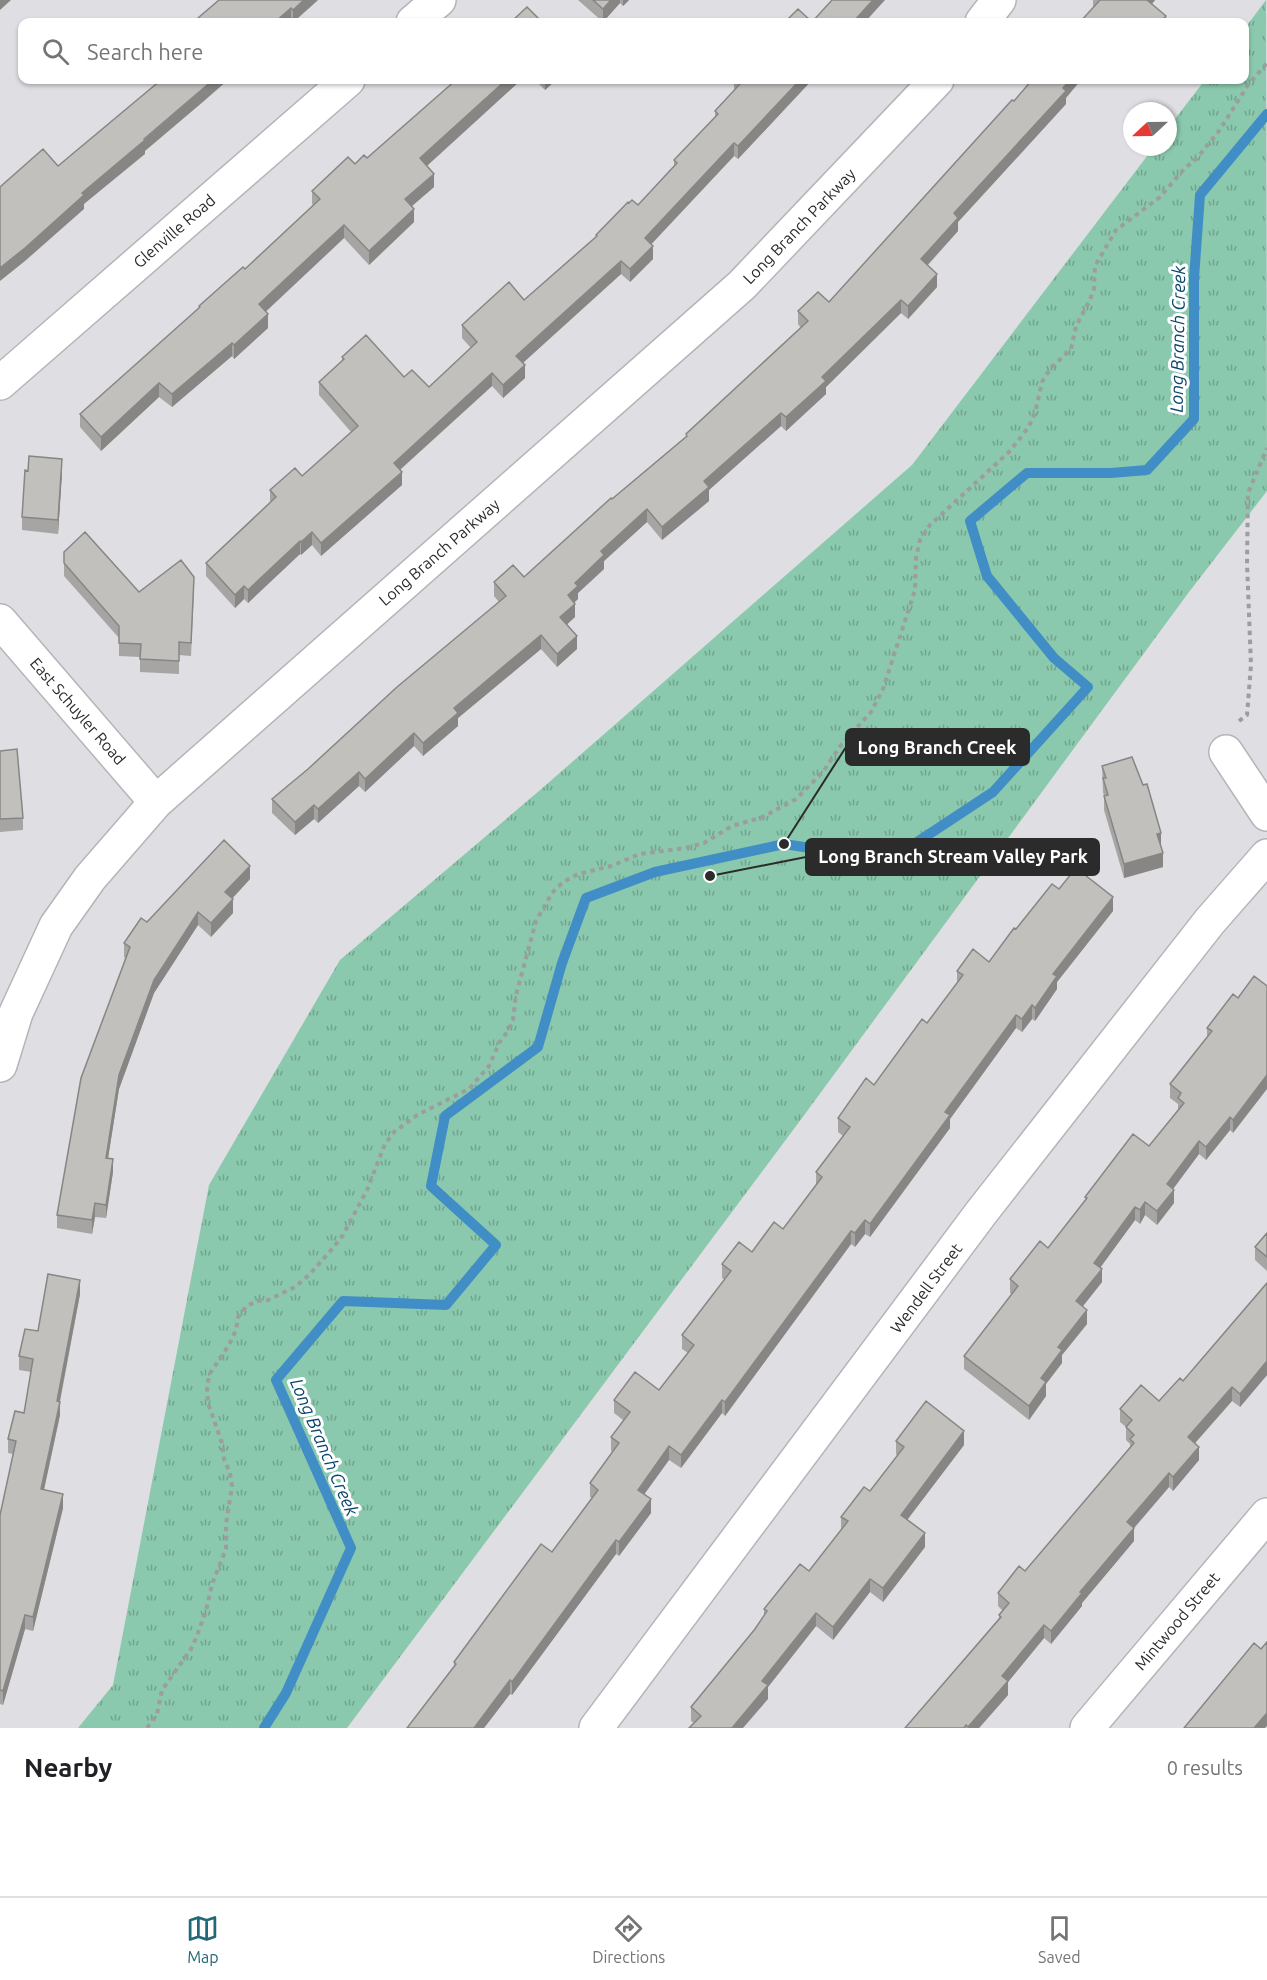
<!DOCTYPE html>
<style>
:root{--surface:#fff;--page:#f6f6f6;--text:#202124;--muted:#757577;--line:#e0e0e0;--accent:#226977}
body{margin:0;font-family:Ubuntu,sans-serif;background:var(--page);color:var(--text)}
.compass{position:absolute;left:1123px;top:102px;width:54px;height:54px;border-radius:50%;background:var(--surface);box-shadow:0 2px 4px #0004;rotate:248deg}
.list{margin:0;padding:0;list-style:none}
h2{display:flex;justify-content:space-between;align-items:center;height:78px;margin:0;padding:0 24px;font-size:26px}
h2 small{font-size:20px;font-weight:400;color:var(--muted)}
.icon{flex:none;width:33px;height:33px;fill:none;stroke:currentColor;stroke-width:2;stroke-linecap:round;stroke-linejoin:round}
.map{position:relative;flex:none;width:1267px;height:1728px;overflow:hidden}
.search{position:absolute;background:var(--surface);box-shadow:0 2px 4px #0004;left:18px;right:18px;top:18px;height:66px;display:flex;align-items:center;gap:15px;box-sizing:border-box;padding:0 21px;border-radius:12px;color:var(--muted);font-size:22px}
.sheet{height:168px;background:var(--surface)}
nav{display:flex;justify-content:space-around;align-items:center;box-sizing:border-box;height:84px;border-top:2px solid var(--line);background:var(--surface);font-size:16px;color:var(--muted)}
nav a{display:grid;justify-items:center;gap:3px}
nav .on{color:var(--accent)}
.map>svg:first-child{display:block}
.park{fill:url(#park-tufts)}
.lines{fill:none;stroke-linecap:round;stroke-linejoin:round}
.stream{stroke:#418ec6;stroke-width:10}
.minor-casing{stroke:#b5b4b8;stroke-width:36}
.path{stroke:#9d9c9f;stroke-width:4;stroke-dasharray:4.5 4.5;stroke-linecap:butt}
.minor{stroke:#fff;stroke-width:33}
.wall{fill:#a7a5a3}
.shaded-wall{fill:#888684}
.building{fill:#c2c0bd;stroke:#888684;stroke-width:1.5}
.labels{text-anchor:middle;dominant-baseline:central;stroke-width:6;stroke-linejoin:round;paint-order:stroke}
.street-label{font-size:16px;fill:#2b2b2c;stroke:#fff}
.water-label{font-size:18px;font-style:italic;fill:#0b466d;stroke:#fff}
.leader{fill:none;stroke:#2b2b2c;stroke-width:2}
.callout-dot{fill:#2b2b2c;stroke:#fff;stroke-width:2}
.callout{fill:#2b2b2c;stroke:#2b2b2c;stroke-width:2}
.callout-label{font-size:18px;text-anchor:middle;font-weight:bold;fill:#fff}
</style>
<div class="map">
<svg width="1267" height="1728" viewBox="0 0 1267 1728">
<defs>
<pattern id="park-tufts" width="24" height="20" patternUnits="userSpaceOnUse" patternTransform="scale(1.5)"><rect width="24" height="20" fill="#8ac9ad"/><path d="M3 7l-1-3M5 7V3M7 7l1-3M15 17l-1-3M17 17v-4M19 17l1-3" fill="none" stroke="#71a38d"/></pattern>
</defs>
<rect width="100%" height="100%" fill="#dfdee2"/>
<path class="park" d="M 1266,0 L 1267,491 L 1189,592 L 802,1118 L 347,1728 L 78,1728 L 113,1685 L 209,1185 L 340,960 L 539,791 L 912,465 L 1154,147 L 1168,147 L 1168,128 L 1205,80 L 1244,80 L 1245,28 Z"/>
<g class="lines">
<path class="stream" d="M 264,1728 L 286,1693 L 351,1548 L 276,1380 L 343,1301 L 446,1305 L 496,1245 L 431,1186 L 445,1116 L 538,1047 L 562,963 L 586,898 L 655,872 L 784,844 L 890,860 L 993,792 L 1088,687 L 1054,658 L 987,576 L 970,521 L 1027,473 L 1111,473 L 1147,470 L 1194,419 L 1194,278 L 1200,195 L 1267,114"/>
<g class="minor-casing">
<path id="minor" d="M 413,22 L 439,0
M 982,22 L 999,0
M 0,383 L 348,80
M 0,621 L 156,802
M 1226,752 L 1267,814
M 0,1065 L 16,1013 L 56,926 L 90,878 L 156,802 L 742,285 L 937,80
M 596,1728 L 981,1213 L 1210,921 L 1267,856
M 1087,1728 L 1267,1515"/>
</g>
<path class="path" d="M 1239,721 L 1247,715 L 1251,665 L 1247,563 L 1248,493 L 1267,448
M 147,1728 L 157,1714 L 162,1690 L 191,1649 L 196,1638 L 206,1611 L 212,1584 L 226,1549 L 226,1524 L 232,1486 L 230,1473 L 224,1459 L 222,1443 L 208,1403 L 207,1390 L 209,1375 L 229,1345 L 236,1330 L 238,1317 L 246,1307 L 256,1301 L 268,1300 L 295,1287 L 309,1275 L 333,1248 L 343,1235 L 367,1190 L 385,1144 L 394,1132 L 417,1115 L 469,1089 L 489,1066 L 499,1043 L 508,1031 L 513,1020 L 516,995 L 536,921 L 552,893 L 563,882 L 578,874 L 611,866 L 640,854 L 685,848 L 704,843 L 732,826 L 763,817 L 796,799 L 823,772 L 841,745 L 871,712 L 883,689 L 915,590 L 916,558 L 920,540 L 930,525 L 1009,452 L 1028,428 L 1035,413 L 1042,382 L 1050,369 L 1071,349 L 1076,326 L 1089,302 L 1094,289 L 1095,266 L 1116,230 L 1160,197 L 1184,169 L 1197,158 L 1219,131 L 1248,85 L 1267,63"/>
<use href="#minor" class="minor"/>
</g>
<path class="wall" d="M 219,0 L 318,0 L 294,22 L 292,22 L 291,21 L 290,22 L 198,22 L 198,18 Z
M 578,0 L 629,0 L 623,6 L 620,3 L 603,22 Z
M 1093,0 L 1155,0 L 1152,4 L 1166,22 L 1093,7 Z
M 456,80 L 521,80 L 427,166 L 434,187 L 412,206 L 414,222 L 369,265 L 344,238 L 265,312 L 268,328 L 234,359 L 232,356 L 172,407 L 159,397 L 101,451 L 80,427 L 80,414 L 199,308 L 199,306 L 245,269 L 313,205 L 312,204 L 312,191 L 355,164 L 367,158 Z
M 535,80 L 556,80 L 545,90 Z
M 734,80 L 812,80 L 738,159 L 734,156 L 651,244 L 653,259 L 630,282 L 621,274 L 523,363 L 525,378 L 503,398 L 492,386 L 400,470 L 402,485 L 321,556 L 312,545 L 301,555 L 300,554 L 248,603 L 244,599 L 235,608 L 206,576 L 206,563 L 270,503 L 270,490 L 302,476 L 351,432 L 319,395 L 319,382 L 342,361 L 342,357 L 404,377 L 429,387 L 471,348 L 462,338 L 462,325 L 524,300 L 596,238 L 596,235 L 629,203 L 638,205 L 674,166 L 674,160 L 715,118 L 715,111 L 734,90 Z
M 1066,98 L 1066,104 L 958,222 L 958,231 L 928,265 L 937,287 L 908,319 L 901,313 L 826,387 L 826,394 L 786,431 L 781,426 L 709,490 L 709,501 L 662,540 L 647,522 L 604,561 L 604,569 L 578,593 L 578,599 L 574,603 L 575,617 L 567,624 L 577,649 L 557,667 L 541,649 L 458,718 L 458,726 L 423,756 L 414,746 L 365,792 L 359,786 L 318,823 L 314,819 L 295,835 L 272,813 L 272,799 L 308,769 L 499,602 L 494,596 L 494,582 L 524,577 L 612,499 L 686,437 L 686,434 L 801,328 L 798,324 L 798,311 L 829,302 L 1014,101 Z
M 62,473 L 58,534 L 22,530 L 22,517 Z
M 64,552 L 139,592 L 194,590 L 191,656 L 179,655 L 179,674 L 140,672 L 140,657 L 119,656 L 119,638 L 64,576 Z
M 0,751 L 23,818 L 23,830 L 0,832 Z
M 1102,766 L 1161,847 L 1163,867 L 1124,878 L 1104,810 L 1104,796 L 1103,792 Z
M 250,879 L 232,899 L 233,913 L 211,937 L 198,925 L 154,993 L 119,1089 L 108,1158 L 113,1172 L 106,1218 L 95,1217 L 92,1234 L 57,1228 L 57,1215 L 125,958 L 124,957 L 124,943 L 147,922 Z
M 1059,889 L 1113,911 L 1057,982 L 1057,989 L 1035,1021 L 1032,1019 L 1022,1032 L 1016,1028 L 950,1119 L 950,1128 L 870,1237 L 865,1234 L 855,1247 L 851,1244 L 725,1416 L 722,1413 L 681,1468 L 669,1460 L 644,1494 L 651,1513 L 619,1556 L 616,1554 L 512,1695 L 510,1694 L 484,1728 L 407,1728 L 454,1667 L 454,1662 L 552,1552 L 592,1498 L 590,1497 L 590,1483 L 613,1452 L 611,1451 L 611,1437 L 623,1420 L 614,1413 L 614,1400 L 659,1390 L 688,1353 L 682,1349 L 682,1335 L 725,1280 L 722,1278 L 722,1264 L 752,1252 L 783,1229 L 816,1186 L 816,1172 L 843,1136 L 838,1132 L 838,1118 L 874,1085 L 927,1023 L 957,983 L 957,971 L 989,962 L 1016,929 Z
M 1233,994 L 1233,1133 L 1230,1130 L 1206,1160 L 1199,1154 L 1173,1189 L 1174,1203 L 1157,1225 L 1145,1215 L 1140,1224 L 1135,1220 L 1100,1268 L 1102,1282 L 1082,1307 L 1087,1324 L 1062,1355 L 1062,1363 L 1046,1384 L 1046,1396 L 1029,1420 L 964,1369 L 964,1356 L 1012,1294 L 1010,1293 L 1010,1279 L 1048,1248 L 1085,1201 L 1085,1197 L 1149,1146 L 1178,1111 L 1178,1104 L 1170,1098 L 1170,1084 L 1207,1037 L 1207,1028 Z
M 1267,1233 L 1267,1271 L 1255,1260 L 1255,1247 Z
M 1267,1283 L 1267,1375 L 1240,1407 L 1232,1401 L 1195,1443 L 1199,1460 L 1173,1491 L 1169,1487 L 1134,1528 L 1134,1541 L 1082,1603 L 1082,1606 L 1051,1644 L 1044,1638 L 1008,1682 L 1008,1695 L 979,1728 L 905,1728 L 999,1618 L 999,1615 L 1003,1611 L 998,1606 L 998,1593 L 1025,1571 L 1130,1447 L 1130,1444 L 1126,1440 L 1126,1427 L 1120,1422 L 1120,1409 L 1159,1401 L 1183,1381 Z
M 80,1294 L 60,1402 L 60,1415 L 44,1490 L 63,1508 L 33,1631 L 25,1629 L 3,1705 L 0,1704 L 0,1515 L 13,1454 L 8,1453 L 8,1439 L 24,1413 L 31,1372 L 19,1370 L 19,1356 L 38,1331 Z
M 896,1441 L 964,1445 L 907,1520 L 925,1547 L 883,1602 L 870,1592 L 833,1640 L 816,1626 L 768,1687 L 768,1699 L 694,1723 L 691,1721 L 691,1707 L 755,1629 L 764,1616 L 764,1609 L 809,1571 L 841,1530 L 841,1517 L 870,1491 L 897,1456 L 896,1454 Z"/>
<path class="shaded-wall" d="M 0,0 L 11,0 L 0,10 Z
M 304,0 L 318,0 L 293,22 L 293,10 Z
M 611,0 L 620,0 L 620,3 L 603,22 L 603,9 Z
M 623,0 L 629,0 L 623,6 Z
M 873,0 L 885,0 L 865,22 L 853,22 Z
M 1145,0 L 1155,0 L 1145,12 Z
M 291,8 L 291,21 L 290,22 L 275,22 Z
M 1166,16 L 1166,22 L 1160,22 Z
M 213,80 L 228,80 L 204,101 L 145,151 L 145,154 L 84,204 L 84,209 L 25,261 L 0,281 L 0,268 L 82,193 Z
M 506,80 L 521,80 L 420,172 L 420,158 Z
M 545,80 L 556,80 L 545,90 Z
M 800,80 L 812,80 L 738,159 L 738,146 Z
M 1070,80 L 1081,80 L 1066,98 L 1066,104 L 958,222 L 958,231 L 921,272 L 921,259 L 954,213 Z
M 734,143 L 734,156 L 645,251 L 645,238 Z
M 434,174 L 434,187 L 405,212 L 405,199 Z
M 414,209 L 414,222 L 369,265 L 369,251 Z
M 344,225 L 344,238 L 259,318 L 259,304 Z
M 653,246 L 653,259 L 630,282 L 630,269 Z
M 621,261 L 621,274 L 516,369 L 516,356 Z
M 937,274 L 937,287 L 908,319 L 908,306 Z
M 901,300 L 901,313 L 826,387 L 826,394 L 786,431 L 786,417 L 822,377 Z
M 268,314 L 268,328 L 234,359 L 234,345 Z
M 232,343 L 232,356 L 172,407 L 172,394 Z
M 525,365 L 525,378 L 503,398 L 503,385 Z
M 492,373 L 492,386 L 394,475 L 394,463 Z
M 159,383 L 159,397 L 101,451 L 101,437 Z
M 781,413 L 781,426 L 709,490 L 709,501 L 662,540 L 662,527 L 704,481 Z
M 62,459 L 62,473 L 58,534 L 58,520 Z
M 402,472 L 402,485 L 321,556 L 321,543 Z
M 647,509 L 647,522 L 604,561 L 604,569 L 578,593 L 578,599 L 568,608 L 568,595 L 575,583 L 601,551 Z
M 312,532 L 312,545 L 301,555 L 301,542 Z
M 300,541 L 300,554 L 248,603 L 248,590 Z
M 244,586 L 244,599 L 235,608 L 235,595 Z
M 575,604 L 575,617 L 560,631 L 560,617 Z
M 541,635 L 541,649 L 458,718 L 458,726 L 423,756 L 423,743 L 454,708 Z
M 577,636 L 577,649 L 557,667 L 557,654 Z
M 414,733 L 414,746 L 365,792 L 365,779 Z
M 359,772 L 359,786 L 318,823 L 318,809 Z
M 314,805 L 314,819 L 295,835 L 295,822 Z
M 1161,833 L 1161,847 L 1157,848 L 1157,834 Z
M 1163,853 L 1163,867 L 1124,878 L 1124,864 Z
M 250,866 L 250,879 L 225,906 L 225,892 Z
M 1113,897 L 1113,911 L 1057,982 L 1057,989 L 1035,1021 L 1035,1008 L 1053,974 Z
M 233,899 L 233,913 L 211,937 L 211,923 Z
M 198,912 L 198,925 L 154,993 L 119,1089 L 106,1171 L 106,1158 L 119,1075 L 154,980 Z
M 1032,1005 L 1032,1019 L 1022,1032 L 1022,1019 Z
M 1016,1015 L 1016,1028 L 950,1119 L 950,1128 L 870,1237 L 870,1224 L 945,1112 Z
M 1267,1075 L 1267,1089 L 1233,1133 L 1233,1120 Z
M 1230,1117 L 1230,1130 L 1206,1160 L 1206,1147 Z
M 1199,1141 L 1199,1154 L 1167,1197 L 1167,1184 Z
M 113,1159 L 113,1172 L 106,1218 L 106,1205 Z
M 1174,1190 L 1174,1203 L 1157,1225 L 1157,1211 Z
M 1145,1202 L 1145,1215 L 1140,1224 L 1140,1210 Z
M 95,1203 L 95,1217 L 92,1234 L 92,1220 Z
M 1135,1207 L 1135,1220 L 1094,1276 L 1094,1263 Z
M 865,1220 L 865,1234 L 855,1247 L 855,1233 Z
M 851,1231 L 851,1244 L 725,1416 L 725,1402 Z
M 1102,1269 L 1102,1282 L 1076,1315 L 1076,1301 Z
M 80,1280 L 80,1294 L 57,1415 L 57,1401 Z
M 1087,1310 L 1087,1324 L 1062,1355 L 1062,1363 L 1046,1384 L 1046,1396 L 1029,1420 L 1029,1406 L 1041,1378 L 1058,1347 Z
M 1267,1361 L 1267,1375 L 1240,1407 L 1240,1394 Z
M 1232,1387 L 1232,1401 L 1188,1451 L 1188,1437 Z
M 722,1400 L 722,1413 L 681,1468 L 681,1455 Z
M 60,1402 L 60,1415 L 41,1503 L 41,1489 Z
M 964,1431 L 964,1445 L 901,1528 L 901,1515 Z
M 669,1446 L 669,1460 L 638,1503 L 638,1490 Z
M 1199,1447 L 1199,1460 L 1173,1491 L 1173,1477 Z
M 1169,1473 L 1169,1487 L 1134,1528 L 1134,1541 L 1082,1603 L 1082,1606 L 1051,1644 L 1051,1631 L 1080,1592 L 1127,1522 Z
M 63,1494 L 63,1508 L 33,1631 L 33,1617 Z
M 651,1499 L 651,1513 L 619,1556 L 619,1542 Z
M 925,1533 L 925,1547 L 883,1602 L 883,1588 Z
M 616,1540 L 616,1554 L 512,1695 L 512,1682 Z
M 870,1579 L 870,1592 L 833,1640 L 833,1627 Z
M 816,1613 L 816,1626 L 768,1687 L 768,1699 L 743,1728 L 732,1728 L 762,1681 Z
M 25,1615 L 25,1629 L 3,1705 L 3,1691 Z
M 1044,1625 L 1044,1638 L 1008,1682 L 1008,1695 L 979,1728 L 968,1728 L 1002,1676 Z
M 510,1680 L 510,1694 L 484,1728 L 474,1728 Z
M 1267,1713 L 1267,1726 L 1265,1728 L 1254,1728 Z"/>
<path class="building" d="M 219,0 L 304,0 L 293,10 L 291,8 L 275,22 L 202,22 L 198,18 Z
M 593,0 L 611,0 L 603,9 Z
M 832,0 L 873,0 L 853,22 L 785,22 L 798,9 L 812,22 Z
M 1100,0 L 1147,0 L 1166,16 L 1160,22 L 1080,22 Z
M 527,7 L 542,22 L 511,22 Z
M 161,80 L 213,80 L 144,139 L 145,140 L 82,193 L 84,195 L 25,248 L 0,268 L 0,187 L 43,149 L 58,166 Z
M 456,80 L 506,80 L 420,158 L 434,174 L 405,199 L 414,209 L 369,251 L 344,225 L 259,304 L 268,314 L 234,345 L 232,343 L 172,394 L 159,383 L 101,437 L 80,414 L 200,307 L 199,306 L 243,267 L 245,269 L 320,199 L 312,191 L 348,157 L 355,164 L 364,155 L 367,158 Z
M 734,80 L 800,80 L 738,146 L 734,143 L 645,238 L 653,246 L 630,269 L 621,261 L 516,356 L 525,365 L 503,385 L 492,373 L 394,463 L 402,472 L 321,543 L 312,532 L 301,542 L 300,541 L 248,590 L 244,586 L 235,595 L 206,563 L 276,497 L 270,490 L 295,468 L 302,476 L 358,426 L 319,382 L 344,359 L 342,357 L 366,335 L 404,377 L 412,370 L 429,387 L 477,342 L 462,325 L 509,282 L 524,300 L 597,236 L 596,235 L 628,202 L 629,203 L 632,200 L 638,205 L 677,163 L 674,160 L 718,114 L 715,111 L 740,84 Z
M 1032,80 L 1070,80 L 1063,88 L 1066,91 L 954,213 L 958,218 L 921,259 L 937,274 L 908,306 L 901,300 L 822,377 L 826,381 L 786,417 L 781,413 L 704,481 L 709,487 L 662,527 L 647,509 L 601,551 L 604,555 L 575,583 L 578,586 L 568,595 L 575,604 L 560,617 L 577,636 L 557,654 L 541,635 L 454,708 L 458,713 L 423,743 L 414,733 L 365,779 L 359,772 L 318,809 L 314,805 L 295,822 L 272,799 L 308,769 L 397,687 L 506,596 L 494,582 L 513,565 L 524,577 L 611,498 L 612,499 L 687,436 L 686,434 L 808,321 L 798,311 L 818,292 L 829,302 L 1012,100 L 1014,101 Z
M 29,456 L 62,459 L 58,520 L 22,517 L 25,470 L 28,471 Z
M 85,532 L 139,592 L 181,560 L 194,577 L 191,643 L 179,642 L 179,661 L 140,659 L 141,644 L 119,643 L 119,626 L 64,563 L 64,552 Z
M 17,749 L 23,818 L 0,819 L 0,751 Z
M 1132,757 L 1143,785 L 1147,784 L 1161,833 L 1157,834 L 1163,853 L 1124,864 L 1104,796 L 1108,795 L 1103,778 L 1106,778 L 1102,766 Z
M 224,840 L 250,866 L 225,892 L 233,899 L 211,923 L 198,912 L 154,980 L 119,1075 L 106,1158 L 113,1159 L 106,1205 L 95,1203 L 92,1220 L 57,1215 L 81,1078 L 130,947 L 124,943 L 141,918 L 147,922 Z
M 1076,868 L 1113,897 L 1053,974 L 1057,976 L 1035,1008 L 1032,1005 L 1022,1019 L 1016,1015 L 945,1112 L 950,1115 L 870,1224 L 865,1220 L 855,1233 L 851,1231 L 725,1402 L 722,1400 L 681,1455 L 669,1446 L 638,1490 L 651,1499 L 619,1542 L 616,1540 L 512,1682 L 510,1680 L 474,1728 L 407,1728 L 456,1664 L 454,1662 L 541,1544 L 552,1552 L 598,1490 L 590,1483 L 619,1443 L 611,1437 L 630,1412 L 614,1400 L 635,1372 L 659,1390 L 694,1345 L 682,1335 L 731,1271 L 722,1264 L 739,1242 L 752,1252 L 774,1222 L 783,1229 L 822,1177 L 816,1172 L 850,1127 L 838,1118 L 866,1078 L 874,1085 L 922,1019 L 927,1023 L 963,975 L 957,971 L 973,949 L 989,962 L 1014,928 L 1016,929 L 1052,884 L 1059,889 Z
M 1254,976 L 1267,986 L 1267,1075 L 1233,1120 L 1230,1117 L 1206,1147 L 1199,1141 L 1167,1184 L 1174,1190 L 1157,1211 L 1145,1202 L 1140,1210 L 1135,1207 L 1094,1263 L 1102,1269 L 1076,1301 L 1087,1310 L 1058,1347 L 1062,1350 L 1041,1378 L 1046,1382 L 1029,1406 L 964,1356 L 1018,1286 L 1010,1279 L 1040,1241 L 1048,1248 L 1087,1198 L 1085,1197 L 1133,1134 L 1149,1146 L 1184,1103 L 1178,1098 L 1181,1093 L 1170,1084 L 1212,1031 L 1207,1028 L 1233,994 L 1238,998 Z
M 1267,1233 L 1267,1257 L 1255,1247 Z
M 48,1274 L 80,1280 L 57,1401 L 60,1402 L 41,1489 L 63,1494 L 33,1617 L 25,1615 L 3,1691 L 0,1690 L 0,1515 L 16,1441 L 8,1439 L 15,1411 L 24,1413 L 33,1359 L 19,1356 L 25,1329 L 38,1331 Z
M 1267,1283 L 1267,1361 L 1240,1394 L 1232,1387 L 1188,1437 L 1199,1447 L 1173,1477 L 1169,1473 L 1127,1522 L 1134,1528 L 1080,1592 L 1082,1593 L 1051,1631 L 1044,1625 L 1002,1676 L 1008,1681 L 968,1727 L 966,1725 L 964,1728 L 905,1728 L 1001,1617 L 999,1615 L 1009,1603 L 998,1593 L 1019,1566 L 1025,1571 L 1134,1443 L 1130,1439 L 1134,1435 L 1126,1427 L 1132,1420 L 1120,1409 L 1141,1385 L 1159,1401 L 1180,1378 L 1183,1381 Z
M 926,1401 L 964,1431 L 901,1515 L 925,1533 L 883,1588 L 870,1579 L 833,1627 L 816,1613 L 762,1681 L 768,1685 L 732,1728 L 689,1728 L 701,1716 L 691,1707 L 755,1629 L 767,1611 L 764,1609 L 800,1564 L 809,1571 L 848,1521 L 841,1517 L 864,1487 L 870,1491 L 904,1447 L 896,1441 Z
M 1267,1642 L 1267,1713 L 1254,1728 L 1184,1728 L 1254,1643 L 1261,1649 Z"/>
<g class="labels">
<g class="street-label">
<text transform="translate(799 226) rotate(-46)">Long Branch Parkway</text>
<text transform="translate(174 231) rotate(-41)">Glenville Road</text>
<text transform="translate(439 552) rotate(-41)">Long Branch Parkway</text>
<text transform="translate(78 711) rotate(49)">East Schuyler Road</text>
<text transform="translate(926 1288) rotate(-53)">Wendell Street</text>
<text transform="translate(1177 1621) rotate(-50)">Mintwood Street</text>
</g>
<g class="water-label">
<text transform="translate(1177 339) rotate(-89)">Long Branch Creek</text>
<text transform="translate(325 1447) rotate(67)">Long Branch Creek</text>
</g>
</g>
<path class="leader" d="M784 844L846 747M710 876L806 857"/>
<g class="callout-dot">
<circle cx="784" cy="844" r="6"/>
<circle cx="710" cy="876" r="6"/>
</g>
<g class="callout">
<rect x="846" y="729" width="183" height="36" rx="6"/>
<rect x="806" y="839" width="293" height="36" rx="6"/>
</g>
<g class="callout-label">
<text x="937" y="754">Long Branch Creek</text>
<text x="953" y="863">Long Branch Stream Valley Park</text>
</g>
</svg>
<svg class="compass" viewBox="-18 -18 36 36"><path d="M0-13l5 13h-10z" fill="#e53935"/><path d="M0 13l5-13h-10z" fill="#757577"/></svg>
<div class="search"><svg class="icon" aria-label="search" viewBox="0 0 24 24"><circle cx="10" cy="10" r="6"/><path d="M15 15l6 6"/></svg>Search here</div>
</div>
<section class="sheet">
<h2>Nearby<small>0 results</small></h2>
<ul class="list">
</ul>
</section>
<nav>
<a class="on"><svg class="icon" aria-label="map" viewBox="0 0 24 24"><path d="M3 6l6-2 6 2 6-2v14l-6 2-6-2-6 2zM9 4v14M15 6v14"/></svg>Map</a>
<a><svg class="icon" aria-label="directions" viewBox="0 0 24 24"><path d="M12 3l9 9-9 9-9-9zM9 14v-3h6M13 9l2 2-2 2"/></svg>Directions</a>
<a><svg class="icon" aria-label="saved" viewBox="0 0 24 24"><path d="M7 4h10v16l-5-4-5 4z"/></svg>Saved</a>
</nav>
